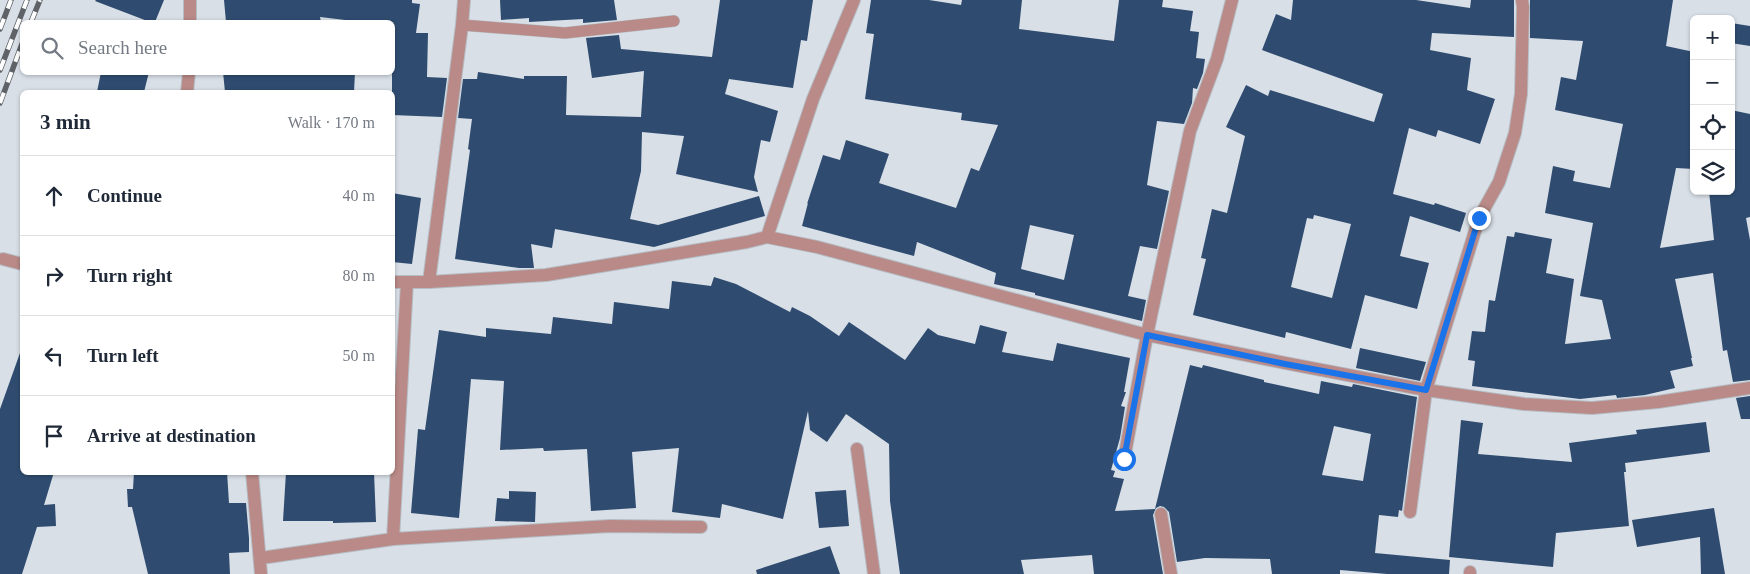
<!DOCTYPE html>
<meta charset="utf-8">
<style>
:root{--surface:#fff;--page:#f6f6f7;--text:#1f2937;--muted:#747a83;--line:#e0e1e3}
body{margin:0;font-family:Georgia,serif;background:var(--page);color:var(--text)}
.controls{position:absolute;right:15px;top:15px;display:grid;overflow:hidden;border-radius:8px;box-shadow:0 1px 4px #0004}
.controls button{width:45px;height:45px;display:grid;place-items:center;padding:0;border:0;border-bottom:1px solid var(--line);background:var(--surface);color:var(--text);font:25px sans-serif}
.stop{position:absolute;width:15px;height:15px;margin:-11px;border:4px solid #1a73e8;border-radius:50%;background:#fff}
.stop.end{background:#1a73e8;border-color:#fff;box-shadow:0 1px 5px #0008}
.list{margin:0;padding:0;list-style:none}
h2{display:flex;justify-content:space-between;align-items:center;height:65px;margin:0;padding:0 20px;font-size:21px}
h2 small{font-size:16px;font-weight:400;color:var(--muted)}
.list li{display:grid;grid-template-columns:32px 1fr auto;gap:15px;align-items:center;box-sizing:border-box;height:80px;padding:0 20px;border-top:1px solid var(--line)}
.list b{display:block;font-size:19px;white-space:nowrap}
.list em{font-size:16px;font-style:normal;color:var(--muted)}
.icon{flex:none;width:28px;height:28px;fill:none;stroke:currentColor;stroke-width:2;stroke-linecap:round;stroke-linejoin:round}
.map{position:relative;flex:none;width:1750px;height:574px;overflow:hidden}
.search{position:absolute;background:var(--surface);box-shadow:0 1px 4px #0004;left:20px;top:20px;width:375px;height:55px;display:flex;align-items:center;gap:12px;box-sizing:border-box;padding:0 18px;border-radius:8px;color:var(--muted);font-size:19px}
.panel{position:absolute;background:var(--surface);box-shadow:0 1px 4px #0004;left:20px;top:90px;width:375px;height:385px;border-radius:8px}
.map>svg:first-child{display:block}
.building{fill:#2f4c70;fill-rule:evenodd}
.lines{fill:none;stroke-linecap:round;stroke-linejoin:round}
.lane-casing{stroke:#b6bdc4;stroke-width:12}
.street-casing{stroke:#b6bdc4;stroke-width:14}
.lane{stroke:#b98a87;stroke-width:11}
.street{stroke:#b98a87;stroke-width:12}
.rail-casing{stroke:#5f6368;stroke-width:5.5}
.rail{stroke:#fff;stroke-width:4;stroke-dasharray:11;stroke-linecap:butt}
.route{stroke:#1a73e8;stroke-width:6}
</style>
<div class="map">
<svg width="1750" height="574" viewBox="0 0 1750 574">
<rect width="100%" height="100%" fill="#d8dfe7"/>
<path class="building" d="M 96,0 L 164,0 L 155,22 L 150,22 L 95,1 Z
M 224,0 L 412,0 L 412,3 L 420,4 L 416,33 L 428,33 L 427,77 L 447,78 L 442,117 L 392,115 L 392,22 L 362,22 L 320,17 L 321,22 L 226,22 Z
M 500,0 L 614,0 L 617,20 L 583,23 L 583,19 L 529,22 L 529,18 L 501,20 Z
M 720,0 L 813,0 L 807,41 L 801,40 L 793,88 L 729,79 L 725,94 L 778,111 L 770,142 L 761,140 L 754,177 L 758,192 L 676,174 L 684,136 L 642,132 L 641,171 L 630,219 L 658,225 L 759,196 L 765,216 L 654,247 L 555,229 L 552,248 L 531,244 L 534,268 L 519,268 L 455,259 L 470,150 L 468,149 L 472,119 L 458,118 L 463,79 L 477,79 L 478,72 L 524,79 L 524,76 L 567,76 L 566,115 L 641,117 L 644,71 L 592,78 L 586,38 L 619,35 L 621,49 L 712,57 Z
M 871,0 L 929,0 L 961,5 L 962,0 L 1022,0 L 1019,29 L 1114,41 L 1119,0 L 1163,0 L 1162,7 L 1193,11 L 1190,31 L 1199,32 L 1196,58 L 1205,59 L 1203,73 L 1197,89 L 1193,88 L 1192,103 L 1184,124 L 1157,121 L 1147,185 L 1169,191 L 1157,249 L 1140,246 L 1128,296 L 1146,300 L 1142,321 L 1035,295 L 1035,293 L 994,284 L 996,273 L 917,242 L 914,256 L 802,226 L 808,203 L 807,204 L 823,155 L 840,160 L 846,140 L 889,154 L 879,183 L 956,208 L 971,168 L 979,171 L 998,125 L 961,120 L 962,113 L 865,99 L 874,34 L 866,33 ZM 1030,225 L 1074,235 L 1064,280 L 1021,269 Z
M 1293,0 L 1416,0 L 1470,8 L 1471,0 L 1514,0 L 1514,37 L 1432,33 L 1430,50 L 1471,58 L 1467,90 L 1495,99 L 1480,144 L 1438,130 L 1436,137 L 1409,128 L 1393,194 L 1434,205 L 1435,203 L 1466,213 L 1460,232 L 1410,216 L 1400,256 L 1429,263 L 1417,309 L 1365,295 L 1351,349 L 1286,332 L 1285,338 L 1193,315 L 1206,259 L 1201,258 L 1212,209 L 1227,213 L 1245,136 L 1226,127 L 1246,85 L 1268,96 L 1270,90 L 1374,122 L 1383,94 L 1262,50 L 1276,14 L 1291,20 ZM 1314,215 L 1351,224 L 1332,298 L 1291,287 L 1307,218 L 1313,219 Z
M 1530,0 L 1673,0 L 1666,46 L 1694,52 L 1694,169 L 1676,168 L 1660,248 L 1714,240 L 1709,191 L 1731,191 L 1731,110 L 1750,114 L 1750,217 L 1746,218 L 1750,240 L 1750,380 L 1733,382 L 1727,350 L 1723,351 L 1713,273 L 1675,279 L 1692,358 L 1691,358 L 1693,366 L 1670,371 L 1675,388 L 1645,395 L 1617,398 L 1616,395 L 1580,399 L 1472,386 L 1475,361 L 1468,360 L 1472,331 L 1485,332 L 1489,300 L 1495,301 L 1507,236 L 1514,237 L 1515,232 L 1552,239 L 1546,273 L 1574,279 L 1565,344 L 1611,339 L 1602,300 L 1580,296 L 1593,223 L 1545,213 L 1553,166 L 1575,171 L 1573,181 L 1610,188 L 1623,124 L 1555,110 L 1561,77 L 1576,80 L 1583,41 L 1530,38 Z
M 1731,23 L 1750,26 L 1750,46 L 1731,43 Z
M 101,72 L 149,72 L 144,92 L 97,92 Z
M 223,72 L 355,72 L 354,92 L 225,92 Z
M 392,193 L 421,198 L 412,264 L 392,262 Z
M 714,277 L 736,284 L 790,312 L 792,307 L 810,316 L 839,336 L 849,322 L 905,360 L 928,328 L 938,335 L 975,344 L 980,325 L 1007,332 L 1002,352 L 1053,361 L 1057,343 L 1130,358 L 1124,392 L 1126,392 L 1121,406 L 1125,407 L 1120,438 L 1111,470 L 1115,471 L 1113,477 L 1124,479 L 1115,511 L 1155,509 L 1190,365 L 1202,368 L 1203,365 L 1264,380 L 1264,382 L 1319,394 L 1321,381 L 1352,387 L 1353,384 L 1417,397 L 1402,511 L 1399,510 L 1398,517 L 1379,515 L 1375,553 L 1450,560 L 1449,574 L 1387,574 L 1340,570 L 1340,574 L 1272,574 L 1270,559 L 1205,558 L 1177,562 L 1169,512 L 1164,507 L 1160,506 L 1156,508 L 1153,515 L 1163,574 L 1094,574 L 1092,555 L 1021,560 L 1024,574 L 900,574 L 890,501 L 889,444 L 846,414 L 827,442 L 810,430 L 808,411 L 783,519 L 722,504 L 720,518 L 672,512 L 679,448 L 632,452 L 636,508 L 591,511 L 587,449 L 544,451 L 543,448 L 500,450 L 504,381 L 471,379 L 459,518 L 411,513 L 418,429 L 425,430 L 439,330 L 486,337 L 486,328 L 551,334 L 553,317 L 612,324 L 614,302 L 669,309 L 672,281 L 711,286 ZM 1334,426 L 1371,434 L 1363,481 L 1322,475 Z
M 1360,348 L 1426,362 L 1420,381 L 1356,368 Z
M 20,353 L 22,354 L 22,472 L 54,472 L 44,505 L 55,504 L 56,526 L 37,527 L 22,574 L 0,574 L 0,409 Z
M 1750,396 L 1750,419 L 1741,419 L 1736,398 Z
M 1461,420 L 1483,423 L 1478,454 L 1572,462 L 1569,443 L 1637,434 L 1636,430 L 1706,422 L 1710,452 L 1625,463 L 1626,472 L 1624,472 L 1629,526 L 1556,533 L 1553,567 L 1449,557 Z
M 134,472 L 227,472 L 229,503 L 246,503 L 249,538 L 249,552 L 229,553 L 230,574 L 148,574 L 132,507 L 128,507 L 127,489 L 133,489 Z
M 286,472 L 374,472 L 376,522 L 333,523 L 333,521 L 283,521 Z
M 846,490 L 849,526 L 819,528 L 815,492 Z
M 509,491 L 536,492 L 535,522 L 495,521 L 497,498 L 509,499 Z
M 1714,508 L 1725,574 L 1701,574 L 1700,537 L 1637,547 L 1632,520 Z
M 830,546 L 840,574 L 757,574 L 756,570 Z"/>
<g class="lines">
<g class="lane-casing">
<path id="lane" d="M 462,25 L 565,33 L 674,21"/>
</g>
<g class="street-casing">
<path id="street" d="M 190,22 L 190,0
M 187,92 L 189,72
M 767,237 L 813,99 L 854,0
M 3,259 L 22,264
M 392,282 L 429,282 L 546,275 L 747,242 L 767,237 L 817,247 L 1147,335 L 1285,363 L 1426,390 L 1524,404 L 1592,408 L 1658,402 L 1750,388
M 429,282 L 462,25 L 464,0
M 857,449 L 874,574
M 1124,459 L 1147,335 L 1190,131 L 1217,59 L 1232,0
M 252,472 L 261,574
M 1410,512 L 1426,390 L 1479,218 L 1499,182 L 1515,133 L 1521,94 L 1523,7 L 1522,0
M 1161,514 L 1171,574
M 393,539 L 407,282
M 261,558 L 393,539 L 610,526 L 701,527
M 1470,572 L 1470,574"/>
</g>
<use href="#lane" class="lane"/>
<use href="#street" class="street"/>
<g class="rail-casing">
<path id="rail" d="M 31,22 L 40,0
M 0,29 L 11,0
M 0,70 L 27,0
M 0,103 L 22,44"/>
</g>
<use href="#rail" class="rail"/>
</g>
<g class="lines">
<path class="route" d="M 1124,459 L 1147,335 L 1285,364 L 1426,390 L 1479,218"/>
</g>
</svg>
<div class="controls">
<button>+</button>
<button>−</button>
<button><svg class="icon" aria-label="locate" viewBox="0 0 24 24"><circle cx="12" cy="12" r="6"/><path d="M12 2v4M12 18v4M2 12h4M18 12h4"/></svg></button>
<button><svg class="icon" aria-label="layers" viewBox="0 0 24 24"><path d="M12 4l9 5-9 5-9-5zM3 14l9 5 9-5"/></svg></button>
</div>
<div class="stop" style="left:1124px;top:459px"></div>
<div class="stop end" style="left:1479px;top:218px"></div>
<div class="search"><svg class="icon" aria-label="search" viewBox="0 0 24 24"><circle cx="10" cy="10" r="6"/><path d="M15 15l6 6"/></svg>Search here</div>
<section class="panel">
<h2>3 min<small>Walk · 170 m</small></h2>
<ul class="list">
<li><svg class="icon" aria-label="ahead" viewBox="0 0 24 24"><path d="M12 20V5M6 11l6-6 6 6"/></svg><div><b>Continue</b></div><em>40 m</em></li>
<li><svg class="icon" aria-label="right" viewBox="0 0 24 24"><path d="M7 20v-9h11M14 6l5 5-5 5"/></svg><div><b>Turn right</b></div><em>80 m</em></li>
<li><svg class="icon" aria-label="left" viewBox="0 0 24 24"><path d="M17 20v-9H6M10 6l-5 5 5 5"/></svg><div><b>Turn left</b></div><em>50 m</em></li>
<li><svg class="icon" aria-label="arrive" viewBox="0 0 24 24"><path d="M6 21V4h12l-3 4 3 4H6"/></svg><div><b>Arrive at destination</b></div></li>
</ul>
</section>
</div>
